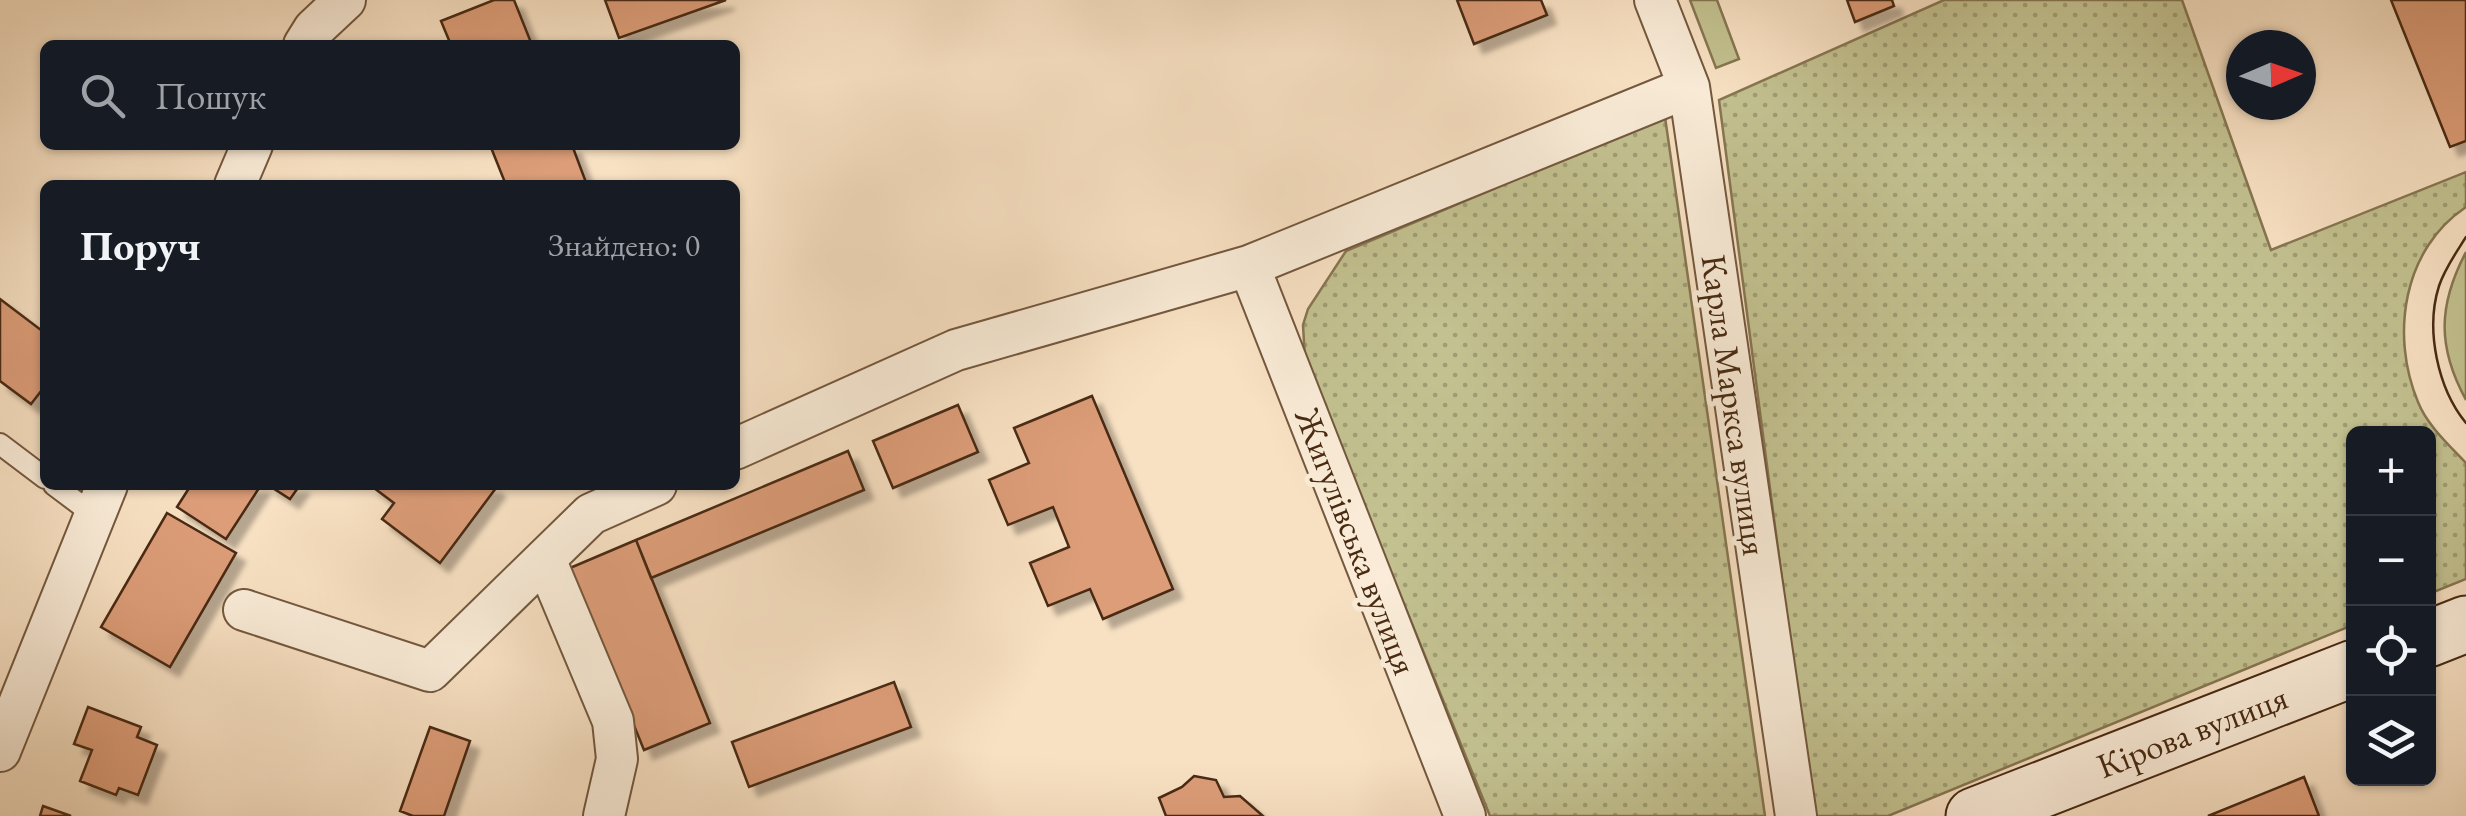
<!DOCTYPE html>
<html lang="uk">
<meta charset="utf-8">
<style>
:root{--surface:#171b24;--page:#20242c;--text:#f1f3f6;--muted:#9ea1a6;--line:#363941}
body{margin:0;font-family:"EB Garamond",serif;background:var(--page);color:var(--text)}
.controls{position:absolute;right:30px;bottom:30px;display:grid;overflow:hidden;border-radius:15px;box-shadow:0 2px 8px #0004}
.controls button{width:90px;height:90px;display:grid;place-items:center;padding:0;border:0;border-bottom:2px solid var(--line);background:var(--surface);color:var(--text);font:50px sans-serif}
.compass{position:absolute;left:2226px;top:30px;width:90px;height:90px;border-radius:50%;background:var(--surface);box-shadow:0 2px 8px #0004;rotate:88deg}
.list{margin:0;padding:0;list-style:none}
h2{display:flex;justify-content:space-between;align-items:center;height:130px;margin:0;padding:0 40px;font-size:42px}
h2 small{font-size:32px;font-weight:400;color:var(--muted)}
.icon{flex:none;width:55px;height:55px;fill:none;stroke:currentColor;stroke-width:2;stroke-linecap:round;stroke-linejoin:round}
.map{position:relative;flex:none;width:2466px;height:816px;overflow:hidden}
.search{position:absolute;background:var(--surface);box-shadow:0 2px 8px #0004;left:40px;top:40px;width:700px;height:110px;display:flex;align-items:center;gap:25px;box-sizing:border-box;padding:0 35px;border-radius:15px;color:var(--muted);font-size:38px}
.panel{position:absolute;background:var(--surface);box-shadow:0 2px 8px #0004;left:40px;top:180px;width:700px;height:310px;border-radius:15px}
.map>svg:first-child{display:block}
.grass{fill:#c3c190;stroke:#867651;stroke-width:2.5}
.park{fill:url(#park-dots);stroke:#867651;stroke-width:2.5}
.building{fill:#dc9d78;stroke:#482a12;stroke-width:2.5;filter:url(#shadow)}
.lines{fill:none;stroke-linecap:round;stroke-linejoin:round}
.service-casing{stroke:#74583e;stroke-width:24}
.minor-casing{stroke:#74583e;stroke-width:44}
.secondary-casing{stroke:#482a12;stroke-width:59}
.service{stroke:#faecd8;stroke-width:20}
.minor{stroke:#faecd8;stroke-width:40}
.secondary{stroke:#faecd8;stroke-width:55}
.tram{stroke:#482a12;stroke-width:2.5}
.labels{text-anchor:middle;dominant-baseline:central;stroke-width:10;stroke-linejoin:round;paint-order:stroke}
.street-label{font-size:35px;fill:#482a12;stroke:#faecd8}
</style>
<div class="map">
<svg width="2466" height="816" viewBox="0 0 2466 816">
<defs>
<pattern id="park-dots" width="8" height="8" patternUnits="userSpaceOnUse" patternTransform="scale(2.5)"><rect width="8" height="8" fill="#c3c190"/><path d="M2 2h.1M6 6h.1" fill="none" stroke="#a09d74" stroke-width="1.8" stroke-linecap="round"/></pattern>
<filter id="shadow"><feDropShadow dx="9" dy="9" stdDeviation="2.5" flood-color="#0004"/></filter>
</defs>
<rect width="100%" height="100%" fill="#f8e1c3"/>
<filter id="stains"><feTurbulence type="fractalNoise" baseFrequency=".002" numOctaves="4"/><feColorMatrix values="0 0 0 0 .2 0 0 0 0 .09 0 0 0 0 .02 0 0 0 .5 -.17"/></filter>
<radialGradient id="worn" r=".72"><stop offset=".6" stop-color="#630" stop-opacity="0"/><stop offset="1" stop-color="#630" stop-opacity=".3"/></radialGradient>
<path class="grass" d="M 1690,0 L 1717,0 L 1739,59 L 1716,68 Z
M 2466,252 L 2466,400 C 2437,347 2438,305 2466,252 Z"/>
<path class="park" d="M 1944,0 L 2182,0 L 2271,250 L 2466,172 L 2466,207 C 2403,249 2390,335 2418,402 C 2427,425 2449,445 2466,463 L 2466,579 L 2429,594 L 2428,433 L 2354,433 L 2353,625 L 1888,816 L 1813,816 L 1719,100 Z
M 1665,117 L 1765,816 L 1490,816 L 1305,360 L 1303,325 L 1308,309 L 1346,251 Z"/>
<path class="building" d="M 494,0 L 514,0 L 532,45 L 451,45 L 441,21 Z
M 605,0 L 726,0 L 619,38 Z
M 1457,0 L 1541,0 L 1547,15 L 1474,44 Z
M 1847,0 L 1892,0 L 1894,6 L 1855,22 Z
M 2391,0 L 2466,0 L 2466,141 L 2450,147 Z
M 490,145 L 572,145 L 587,185 L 506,185 Z
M 0,299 L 45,333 L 45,386 L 31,404 L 0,381 Z
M 1092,396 L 1173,589 L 1103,619 L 1090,589 L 1048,606 L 1030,563 L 1069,547 L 1053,507 L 1008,525 L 989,480 L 1029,463 L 1014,428 Z
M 958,405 L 978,452 L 893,488 L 873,441 Z
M 848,451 L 864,490 L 651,578 L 636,540 Z
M 191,485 L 261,485 L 226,539 L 177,507 Z
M 268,485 L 300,485 L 290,499 Z
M 370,485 L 492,485 L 496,488 L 440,563 L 382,519 L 394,503 Z
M 167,513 L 236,553 L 170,667 L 101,627 Z
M 636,540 L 710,723 L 644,750 L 570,568 Z
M 894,682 L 911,727 L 749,787 L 732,742 Z
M 88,707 L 141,727 L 137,737 L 157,745 L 138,795 L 119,788 L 116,795 L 80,781 L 92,750 L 74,744 Z
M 430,727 L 470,741 L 444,816 L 413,816 L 400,811 Z
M 1194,776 L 1216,780 L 1224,797 L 1240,796 L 1263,816 L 1166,816 L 1159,798 L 1182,787 Z
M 2304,777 L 2319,816 L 2208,816 Z
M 43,806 L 71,816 L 40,816 Z"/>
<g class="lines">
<g class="service-casing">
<path id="service" d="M 0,444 L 45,478
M 54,485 L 94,515"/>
</g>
<g class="minor-casing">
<path id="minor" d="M 1655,0 L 1689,87 L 1796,816
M 304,45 L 314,29 L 345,0
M 235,185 L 252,145
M 1249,266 L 1465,816
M 735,449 L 956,350 L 1249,266 L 1689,87
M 545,559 L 613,721 L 617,759 L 604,816
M 244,610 L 430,671 L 591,514 L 656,485
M 0,751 L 107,485"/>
</g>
<g class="secondary-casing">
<path id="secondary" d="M 2428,639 L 2466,624
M 1974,816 L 2354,668"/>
</g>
<use href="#service" class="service"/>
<use href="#minor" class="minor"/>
<use href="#secondary" class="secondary"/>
<path class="tram" d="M 2466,237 C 2456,253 2445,268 2439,286 C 2425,330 2438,389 2466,423"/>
</g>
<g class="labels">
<g class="street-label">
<text transform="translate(1735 405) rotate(82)">Карла Маркса вулиця</text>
<text transform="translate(1357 541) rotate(69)">Жигулівська вулиця</text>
<text transform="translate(2192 731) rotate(-21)">Кірова вулиця</text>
</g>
</g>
<rect width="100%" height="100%" filter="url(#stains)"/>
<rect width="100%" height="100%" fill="url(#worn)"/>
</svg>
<div class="controls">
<button>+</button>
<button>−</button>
<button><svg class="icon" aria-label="locate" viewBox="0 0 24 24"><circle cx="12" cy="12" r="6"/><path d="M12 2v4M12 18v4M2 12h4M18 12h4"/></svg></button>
<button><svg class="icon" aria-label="layers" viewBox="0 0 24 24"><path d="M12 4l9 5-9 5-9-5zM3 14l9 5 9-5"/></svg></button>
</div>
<svg class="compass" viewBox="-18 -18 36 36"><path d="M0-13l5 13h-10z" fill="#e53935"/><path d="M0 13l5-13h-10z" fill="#9ea1a6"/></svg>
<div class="search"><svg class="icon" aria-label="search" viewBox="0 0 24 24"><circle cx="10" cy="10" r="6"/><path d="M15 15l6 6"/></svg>Пошук</div>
<section class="panel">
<h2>Поруч<small>Знайдено: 0</small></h2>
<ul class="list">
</ul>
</section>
</div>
